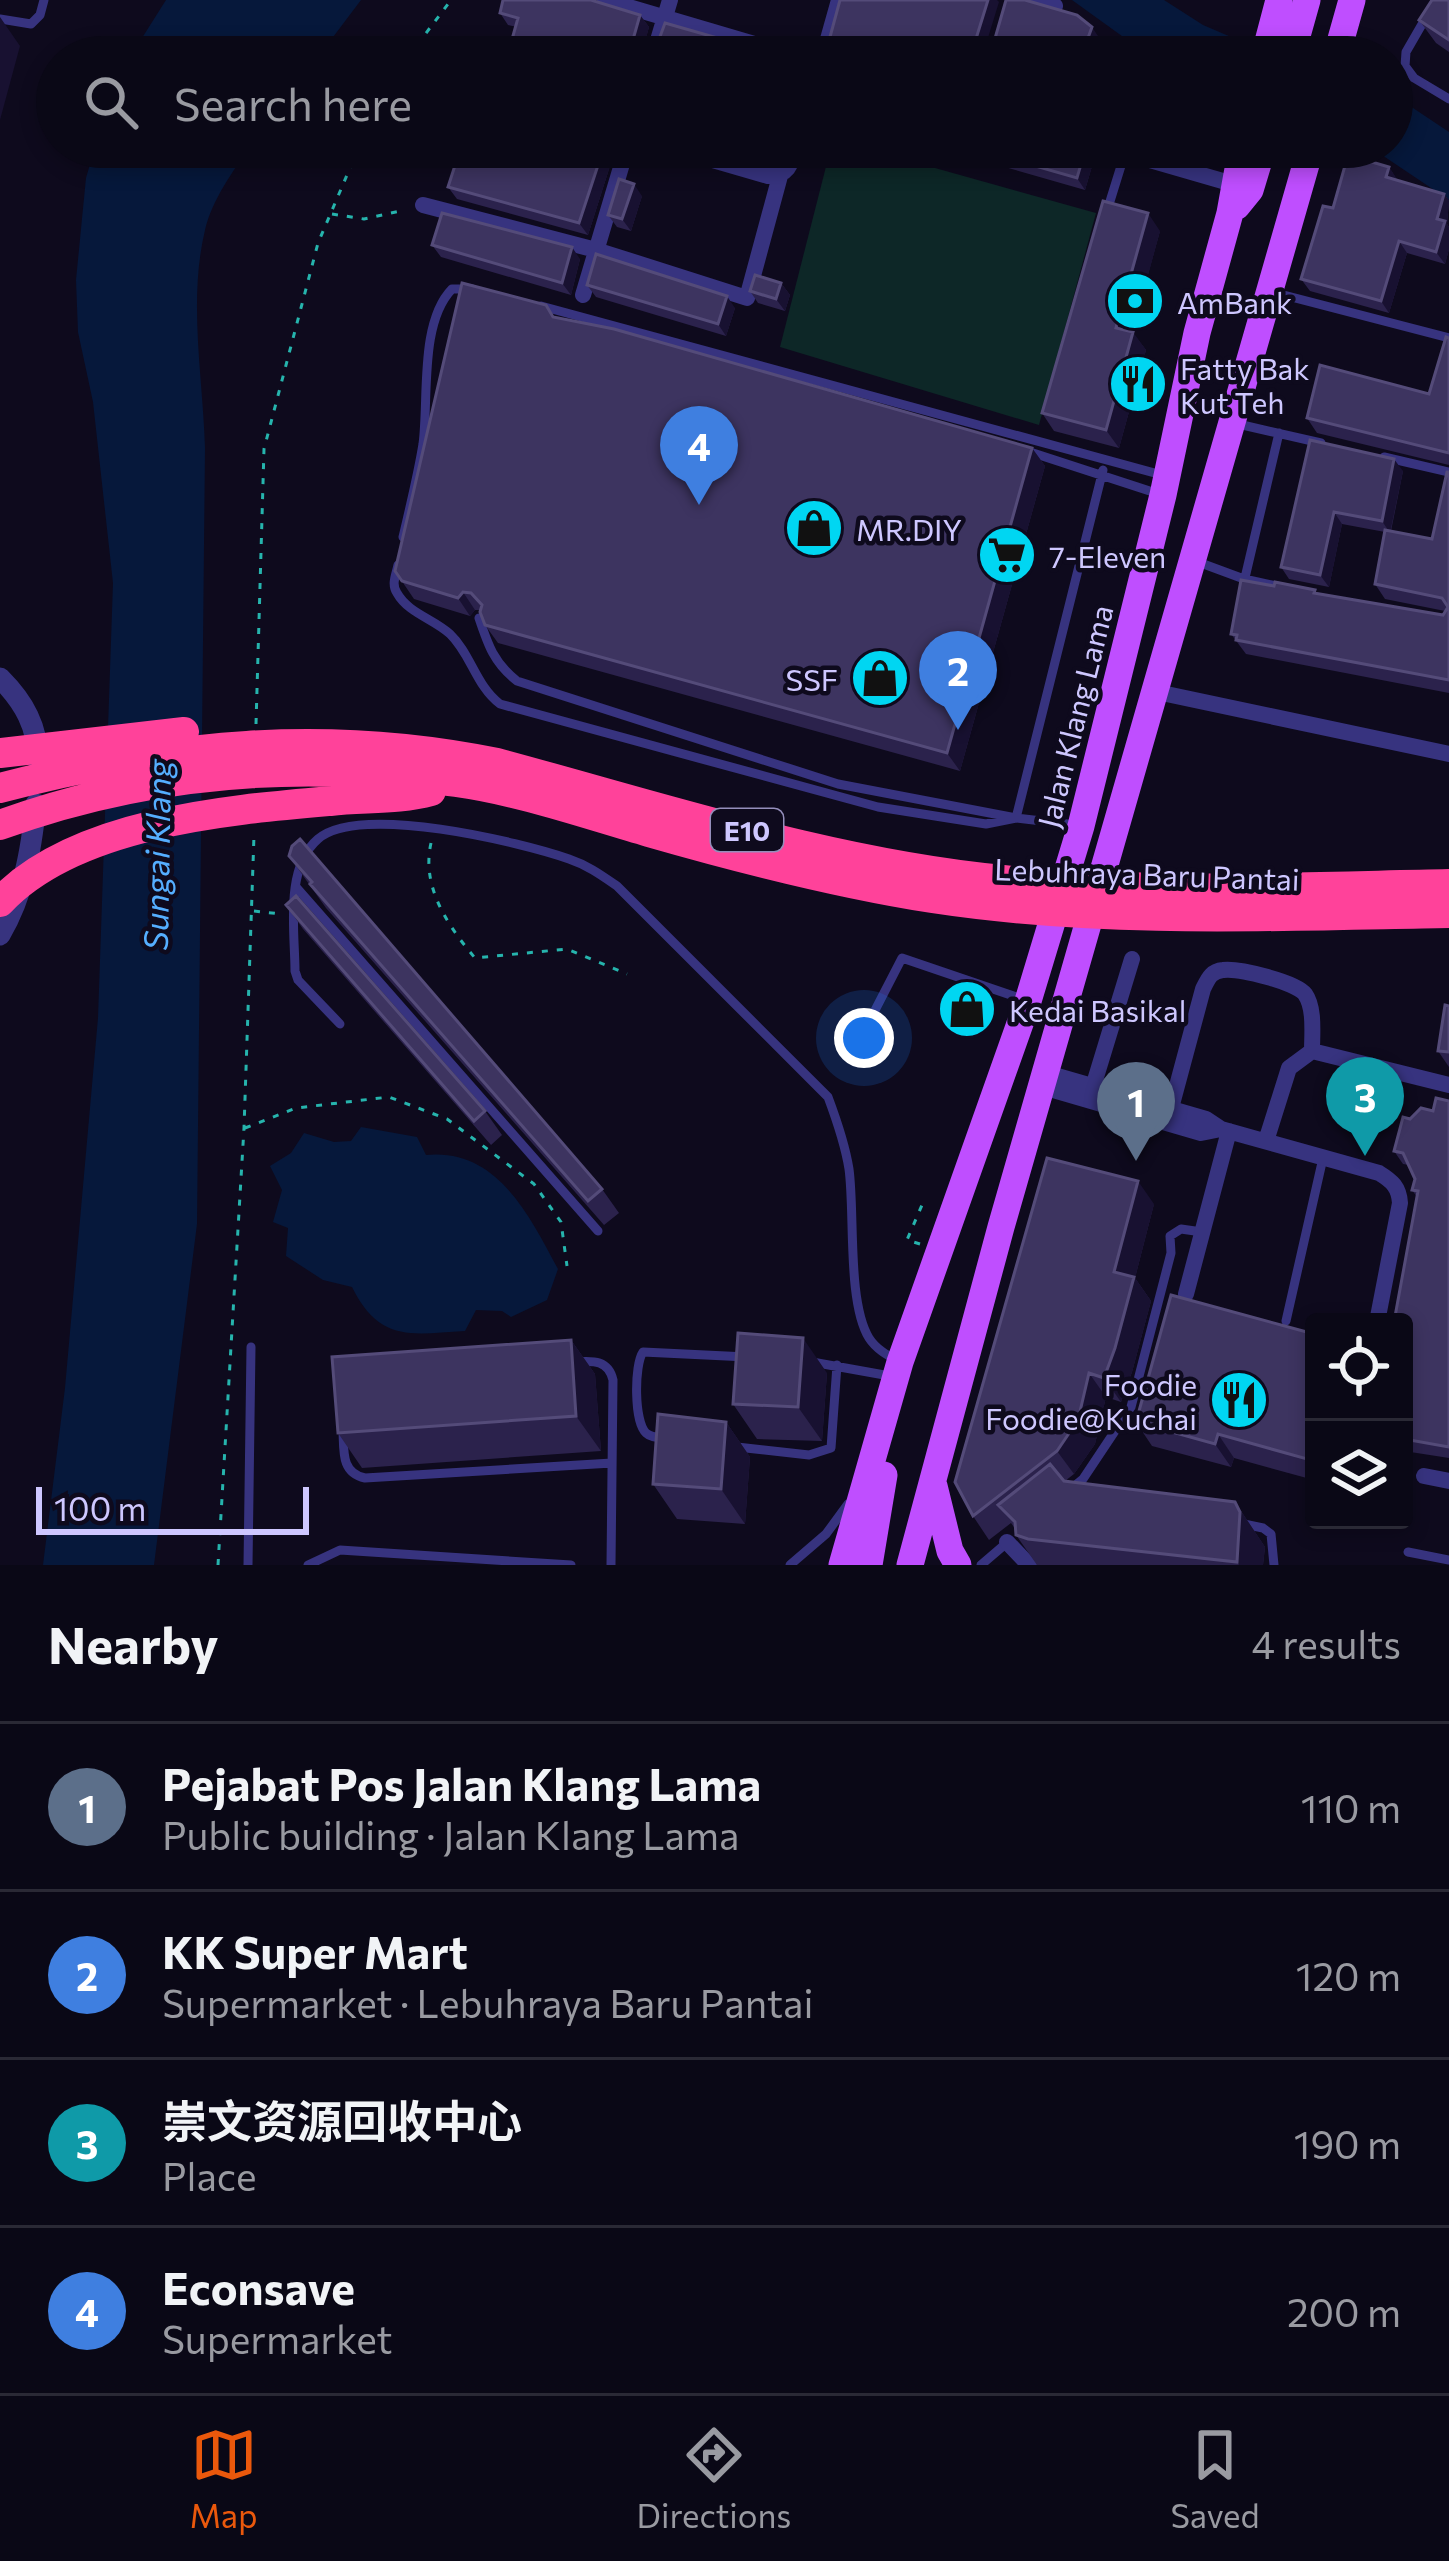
<!DOCTYPE html>
<meta charset="utf-8">
<style>
:root{--surface:#0a0816;--page:#181623;--text:#f1f3f6;--muted:#999aa1;--line:#2a2935;--accent:#ea580c}
body{margin:0;font-family:Commissioner,"Noto Sans SC",sans-serif;background:var(--page);color:var(--text)}
.controls{position:absolute;right:36px;bottom:36px;display:grid;overflow:hidden;border-radius:12px;box-shadow:0 6px 18px #0003}
.controls button{width:108px;height:108px;display:grid;place-items:center;padding:0;border:0;border-bottom:3px solid var(--line);background:var(--surface);color:var(--text);font:60px sans-serif}
.scale{position:absolute;left:36px;bottom:30px;width:273px;box-sizing:border-box;padding-left:12px;border:6px solid #cec7ff;border-top:0;font-size:33px;line-height:42px;white-space:nowrap;color:#cec7ff;-webkit-text-stroke:9px #0e0a1d;paint-order:stroke}
.you{position:absolute;left:864px;top:1038px;width:42px;height:42px;margin:-30px;border:9px solid #fff;border-radius:50%;background:#1a73e8;box-shadow:0 0 0 18px #1a73e833}
.badge{display:grid;place-items:center;width:78px;height:78px;border-radius:50%;background:var(--accent);color:#fff;font-size:39px;font-weight:700}
.pin{position:absolute;translate:-50% -99px;filter:drop-shadow(0 3px 6px #0008)}
.pin::after{content:'';position:absolute;top:63px;width:42px;height:36px;background:inherit;clip-path:polygon(0 0,100% 0,50% 100%)}
.list{margin:0;padding:0;list-style:none}
h2{display:flex;justify-content:space-between;align-items:center;height:156px;margin:0;padding:0 48px;font-size:51px}
h2 small{font-size:39px;font-weight:400;color:var(--muted)}
.list li{display:grid;grid-template-columns:78px 1fr auto;gap:36px;align-items:center;box-sizing:border-box;height:168px;padding:0 48px;border-top:3px solid var(--line)}
.list b{display:block;font-size:45px;white-space:nowrap}
.list p{margin:0;font-size:39px;white-space:nowrap;color:var(--muted)}
.list em{font-size:39px;font-style:normal;color:var(--muted)}
.icon{flex:none;width:66px;height:66px;fill:none;stroke:currentColor;stroke-width:2;stroke-linecap:round;stroke-linejoin:round}
.map{position:relative;flex:none;width:1449px;height:1565px;overflow:hidden}
.search{position:absolute;background:var(--surface);box-shadow:0 6px 18px #0003;left:36px;right:36px;top:36px;height:132px;display:flex;align-items:center;gap:30px;box-sizing:border-box;padding:0 42px;border-radius:66px;color:var(--muted);font-size:45px}
.sheet{height:828px;background:var(--surface)}
nav{display:flex;justify-content:space-around;align-items:center;box-sizing:border-box;height:168px;border-top:3px solid var(--line);background:var(--surface);font-size:33px;color:var(--muted)}
nav a{display:grid;justify-items:center;gap:6px}
nav .on{color:var(--accent)}
.map>svg:first-child{display:block}
.green{fill:#0d2727}
.water{fill:#06183b}
.lines{fill:none;stroke-linecap:round;stroke-linejoin:round}
.path{stroke:#26b4ad;stroke-width:3;stroke-dasharray:6 9;stroke-linecap:butt}
.service{stroke:#37337f;stroke-width:9}
.minor{stroke:#37337f;stroke-width:16}
.tertiary{stroke:#37337f;stroke-width:21}
.primary{stroke:#bf4eff;stroke-width:27}
.motorway{stroke:#ff429a;stroke-width:30}
.wall{fill:#2b224c}
.shaded-wall{fill:#181131}
.building{fill:#3d3460;stroke:#544b79;stroke-width:3}
.labels{text-anchor:middle;dominant-baseline:central;stroke-width:9;stroke-linejoin:round;paint-order:stroke}
.shield{fill:#0e0a1d;stroke:#948ebb;stroke-width:3}
.shield-label{font-size:27px;font-weight:bold;fill:#cec7ff}
.poi-label{font-size:30px;fill:#cec7ff;stroke:#0e0a1d;text-anchor:start}
.street-label{font-size:30px;fill:#cec7ff;stroke:#0e0a1d}
.water-label{font-size:33px;font-style:italic;fill:#55aeff;stroke:#0e0a1d}
</style>
<div class="map">
<svg width="1449" height="1565" viewBox="0 0 1449 1565">
<rect width="100%" height="100%" fill="#0e0a1d"/>
<path class="green" d="M 831,147 L 860,147 L 1096,213 L 1039,425 L 780,347 Z"/>
<path class="water" d="M 166,0 L 361,0 L 318,57 L 130,57 Z
M 1072,0 L 1164,0 L 1203,25 L 1231,37 L 1311,57 L 1151,57 Z
M 1392,94 L 1449,132 L 1449,200 L 1370,147 L 1392,147 Z
M 95,147 L 250,147 C 233,171 212,200 205,230 C 188,301 203,377 205,448 L 197,1224 L 154,1565 L 43,1565 L 65,1388 L 98,1018 L 113,583 L 93,402 L 78,332 L 76,280 L 86,178 Z
M 361,1127 L 417,1137 L 426,1155 C 497,1148 529,1215 558,1269 L 547,1300 L 511,1317 L 502,1311 L 476,1310 L 465,1331 C 411,1334 380,1343 352,1287 L 323,1280 L 286,1256 L 288,1228 L 273,1222 L 282,1190 L 270,1166 L 291,1153 L 304,1133 L 334,1142 L 351,1141 Z"/>
<g class="lines">
<path class="path" d="M 408,57 L 451,0
M 332,214 L 364,219 L 405,210
M 256,724 L 264,449 L 318,243 L 359,147
M 431,843 C 421,887 448,926 475,958 L 567,949 L 627,974
M 254,911 L 281,914
M 245,1128 L 296,1108 L 389,1097 L 447,1119 L 534,1184 L 561,1222 L 567,1266
M 920,1244 L 907,1240 L 925,1198
M 218,1565 L 244,1128 L 254,835"/>
<path class="service" d="M 1436,0 L 1406,52 L 1405,66 L 1414,78 L 1449,99
M 0,19 L 31,24 L 40,15 L 44,0
M 1107,211 L 1125,153
M 1272,292 L 1449,338
M 541,306 L 1162,475
M 1238,424 L 1321,443
M 1030,452 L 1162,495
M 1384,457 L 1449,472
M 403,537 C 410,507 418,475 423,444 C 429,400 419,323 452,289 L 472,289
M 1198,562 L 1244,579 L 1285,588
M 398,565 C 396,575 391,584 397,593 C 408,613 434,619 450,634 C 471,654 476,686 500,704 L 878,807 L 986,824 L 1016,818
M 1244,582 L 1279,433
M 479,618 C 488,645 494,663 517,681 L 838,784 L 1016,818 L 1076,825
M 1016,818 L 1103,470
M 296,887 L 598,1231
M 340,1024 L 298,980 L 295,971 C 295,932 284,868 318,839 C 359,803 520,842 569,859 C 587,865 601,875 617,886 L 828,1097 C 837,1121 845,1144 849,1169 C 855,1213 847,1302 869,1338 C 876,1349 887,1355 898,1361
M 854,1051 L 902,958 L 1025,1000
M 1286,1321 L 1323,1158
M 575,1362 C 592,1361 608,1359 613,1380 L 611,1565
M 812,1362 L 890,1376
M 343,1431 C 344,1451 341,1473 365,1478 L 612,1463
M 666,1438 C 661,1438 650,1437 646,1433 C 634,1422 634,1365 643,1352 L 747,1357
M 737,1447 L 809,1455 L 831,1448 L 837,1365
M 1072,1488 L 1083,1479 L 1131,1407 L 1171,1253 L 1170,1236 L 1181,1229 L 1202,1232
M 1239,1523 L 1263,1528 L 1271,1534 L 1274,1565
M 1408,1552 L 1449,1560
M 248,1565 L 251,1347
M 308,1565 L 340,1550 L 571,1565
M 790,1565 L 826,1534 L 848,1504
M 981,1565 L 1009,1541"/>
<path class="minor" d="M 605,0 L 799,57
M 1034,0 L 1055,6
M 653,57 L 670,0
M 823,57 L 839,0
M 668,147 L 768,176 C 788,176 791,165 796,147
M 1105,147 L 1233,184
M 423,205 L 596,250 L 747,298 L 780,176
M 583,295 L 627,147
M 1157,692 L 1449,754
M 1047,1073 L 1206,1119 L 1221,1129 L 1379,1173 C 1392,1181 1399,1187 1400,1203 L 1377,1322
M 1043,1087 L 1201,1133 L 1221,1129
M 1093,1087 L 1132,959
M 1167,1123 L 1203,989 C 1208,979 1211,971 1223,970 C 1239,968 1296,982 1305,994 C 1315,1008 1312,1034 1312,1051
M 1266,1141 L 1289,1068 L 1312,1051 L 1449,1085
M 1186,1294 L 1229,1131
M 1424,1476 L 1449,1481
M 1007,1542 L 1029,1565"/>
<path class="tertiary" d="M 0,678 C 24,702 38,727 38,761
M 0,935 C 24,894 31,851 36,804"/>
<path class="primary" d="M 1264,57 L 1279,0
M 1291,57 L 1307,0
M 1336,57 L 1352,0
M 1237,206 L 1250,190 L 1263,147
M 934,1486 L 950,1551 L 958,1565
M 842,1565 L 900,1362 L 1028,1001 L 1081,826 L 1163,495 L 1197,333 L 1230,213 L 1242,147
M 869,1565 L 884,1475
M 910,1565 L 1001,1227 L 1311,147"/>
<path class="motorway" d="M 0,753 L 184,732
M 0,788 C 168,744 325,728 497,763 C 661,807 833,864 1003,880 C 1151,894 1301,887 1449,884
M 0,825 C 148,771 300,760 456,782 C 521,791 586,814 649,832 C 743,859 836,883 932,898 C 1102,924 1278,916 1449,913
M 0,902 C 74,823 227,810 330,801 C 363,797 398,800 431,791"/>
</g>
<path class="wall" d="M 1449,0 L 1449,52 L 1436,43 L 1419,20 Z
M 593,2 L 640,15 L 649,27 L 641,55 L 508,25 L 500,13 Z
M 461,147 L 616,147 L 588,235 L 457,199 L 448,187 Z
M 714,147 L 767,147 L 763,161 Z
M 935,147 L 1089,147 L 1095,156 L 1085,190 Z
M 1389,167 L 1397,180 L 1444,194 L 1449,201 L 1447,224 L 1449,227 L 1449,249 L 1445,264 L 1407,253 L 1389,313 L 1310,291 L 1301,279 L 1333,208 Z
M 642,196 L 631,231 L 617,227 L 608,215 Z
M 1160,231 L 1132,332 L 1146,350 L 1119,448 L 1054,431 L 1042,413 Z
M 432,245 L 580,259 L 571,295 L 441,257 Z
M 781,283 L 790,295 L 785,311 L 758,303 L 750,291 Z
M 587,285 L 735,308 L 726,336 L 596,297 Z
M 546,305 L 554,317 L 1032,448 L 1045,466 L 960,771 L 498,643 L 485,625 L 480,610 L 475,610 L 470,616 L 414,599 L 395,571 Z
M 1449,338 L 1449,465 L 1317,433 L 1307,418 L 1429,394 Z
M 1310,440 L 1403,471 L 1391,531 L 1432,539 L 1449,472 L 1449,693 L 1246,654 L 1231,634 L 1274,586 L 1315,590 L 1317,594 L 1443,615 L 1445,611 L 1385,599 L 1375,584 L 1385,532 L 1342,524 L 1329,587 L 1289,579 L 1281,567 Z
M 289,856 L 602,1189 L 619,1213 L 604,1225 L 326,908 Z
M 286,905 L 485,1111 L 502,1135 L 491,1145 L 303,929 Z
M 1449,1006 L 1449,1067 L 1438,1051 Z
M 1449,1101 L 1449,1458 L 1404,1451 L 1404,1322 L 1417,1197 L 1412,1190 L 1415,1179 L 1409,1165 L 1403,1164 L 1394,1151 L 1410,1119 L 1433,1111 Z
M 1154,1204 L 1135,1278 L 1151,1301 L 1132,1372 L 1121,1402 L 1106,1397 L 1095,1444 L 1074,1474 L 1065,1481 L 1235,1502 L 1265,1547 L 1263,1565 L 1037,1565 L 1016,1535 L 1016,1530 L 1011,1523 L 989,1540 L 973,1516 Z
M 1314,1334 L 1314,1480 L 1234,1458 L 1231,1467 L 1152,1446 L 1136,1422 Z
M 571,1340 L 595,1374 L 601,1451 L 362,1468 L 338,1433 Z
M 827,1373 L 822,1441 L 757,1439 L 733,1404 Z
M 726,1422 L 750,1457 L 745,1524 L 677,1519 L 653,1484 Z"/>
<path class="shaded-wall" d="M 988,0 L 997,0 L 999,2 L 983,54 L 978,52 L 975,42 Z
M 640,15 L 649,27 L 641,57 L 636,55 L 632,43 Z
M 0,17 L 20,46 L 0,120 Z
M 1092,27 L 1100,39 L 1097,50 L 1088,38 Z
M 604,147 L 616,147 L 588,235 L 579,223 Z
M 755,147 L 767,147 L 763,161 L 754,149 Z
M 1081,147 L 1089,147 L 1095,156 L 1085,190 L 1077,178 Z
M 1389,167 L 1397,179 L 1394,189 L 1386,177 Z
M 634,184 L 642,196 L 631,231 L 622,219 Z
M 1444,194 L 1449,201 L 1447,224 L 1449,227 L 1449,249 L 1445,264 L 1436,252 L 1437,219 Z
M 1148,213 L 1160,231 L 1129,346 L 1116,328 Z
M 1399,241 L 1407,253 L 1389,313 L 1381,301 Z
M 572,247 L 580,259 L 571,295 L 562,283 Z
M 781,283 L 790,295 L 785,311 L 776,299 Z
M 727,296 L 735,308 L 726,336 L 718,324 Z
M 1133,332 L 1146,350 L 1119,448 L 1106,430 Z
M 1032,448 L 1045,466 L 960,771 L 947,753 Z
M 1394,459 L 1403,471 L 1390,533 L 1382,521 Z
M 1334,512 L 1342,524 L 1329,587 L 1320,575 Z
M 463,592 L 475,610 L 470,616 L 458,598 Z
M 1138,1181 L 1154,1204 L 1135,1278 L 1151,1301 L 1132,1372 L 1121,1402 L 1104,1378 L 1114,1272 Z
M 803,1338 L 827,1373 L 822,1441 L 798,1407 Z
M 571,1340 L 595,1374 L 601,1451 L 576,1416 Z
M 1089,1373 L 1106,1397 L 1095,1444 L 1074,1474 L 1057,1451 Z
M 726,1422 L 750,1457 L 745,1524 L 721,1489 Z
M 1314,1433 L 1314,1469 L 1307,1459 Z
M 1218,1434 L 1234,1458 L 1231,1467 L 1215,1444 Z
M 1235,1502 L 1265,1547 L 1263,1565 L 1239,1565 L 1237,1562 Z"/>
<path class="building" d="M 503,0 L 591,0 L 640,15 L 632,43 L 636,55 L 645,57 L 507,57 L 518,18 L 500,13 Z
M 840,0 L 988,0 L 975,42 L 978,52 L 987,53 L 992,49 L 1006,0 L 1025,0 L 1077,15 L 1092,27 L 1088,38 L 1132,50 L 1129,57 L 821,57 L 827,48 Z
M 1432,0 L 1449,0 L 1449,40 L 1419,20 Z
M 665,23 L 784,57 L 647,57 L 654,53 Z
M 461,147 L 604,147 L 579,223 L 448,187 Z
M 969,147 L 1086,147 L 1077,178 Z
M 1348,155 L 1389,167 L 1386,177 L 1444,194 L 1437,219 L 1445,221 L 1436,252 L 1399,241 L 1381,301 L 1301,279 L 1323,206 L 1333,208 Z
M 619,179 L 634,184 L 622,219 L 608,215 Z
M 1103,201 L 1148,213 L 1116,328 L 1133,332 L 1106,430 L 1042,413 Z
M 442,213 L 572,247 L 562,283 L 432,245 Z
M 596,254 L 727,296 L 718,324 L 587,285 Z
M 755,275 L 781,283 L 776,299 L 750,291 Z
M 462,283 L 546,305 L 553,317 L 614,329 L 1032,448 L 947,753 L 485,625 L 480,612 L 482,605 L 471,593 L 463,592 L 458,598 L 402,581 L 395,571 Z
M 1446,337 L 1449,338 L 1449,453 L 1307,418 L 1320,365 L 1429,394 Z
M 1310,440 L 1394,459 L 1382,521 L 1334,512 L 1320,575 L 1281,567 Z
M 1447,472 L 1449,472 L 1449,680 L 1236,640 L 1237,635 L 1231,634 L 1241,580 L 1274,586 L 1275,582 L 1315,590 L 1314,593 L 1443,615 L 1448,607 L 1442,598 L 1375,584 L 1385,530 L 1432,539 Z
M 300,839 L 602,1189 L 588,1201 L 310,884 L 312,882 L 289,856 L 292,846 Z
M 296,896 L 485,1111 L 474,1121 L 286,905 Z
M 1445,1005 L 1449,1006 L 1449,1052 L 1438,1051 Z
M 1436,1098 L 1449,1101 L 1449,1447 L 1404,1439 L 1404,1322 L 1394,1322 L 1418,1191 L 1412,1190 L 1415,1179 L 1403,1153 L 1394,1151 L 1403,1117 L 1410,1119 L 1421,1108 L 1433,1111 Z
M 1047,1158 L 1138,1181 L 1114,1272 L 1134,1277 L 1115,1348 L 1104,1378 L 1089,1373 L 1078,1420 L 1057,1451 L 973,1516 L 955,1482 Z
M 1171,1295 L 1314,1334 L 1314,1433 L 1307,1459 L 1218,1434 L 1215,1444 L 1136,1422 Z
M 738,1333 L 803,1338 L 798,1407 L 733,1404 Z
M 571,1340 L 576,1416 L 338,1433 L 332,1357 Z
M 658,1414 L 726,1422 L 721,1489 L 653,1484 Z
M 1050,1464 L 1064,1481 L 1235,1502 L 1240,1512 L 1237,1562 L 1028,1539 L 1016,1535 L 1015,1522 L 998,1505 Z"/>
<defs>
<g id="bank-disc" transform="scale(3)"><circle r="9.5" fill="#00d6f2" stroke="#0e0a1d"/><path d="M-6-4H6V4H-6ZM0-2.3a2.3 2.3 0 1 0 0 4.6a2.3 2.3 0 1 0 0-4.6Z" fill="#111"/></g>
<g id="restaurant-disc" transform="scale(3)"><circle r="9.5" fill="#00d6f2" stroke="#0e0a1d"/><path d="M-5-6h1v4h1v-4h1v4h1v-4h1v5L-1.5 .5V6h-2V.5L-5-1ZM5-6V6H3V1.5H1.5Q1.5-4 5-6Z" fill="#111"/></g>
<g id="shop-disc" transform="scale(3)"><circle r="9.5" fill="#00d6f2" stroke="#0e0a1d"/><path d="M-5-2.5h2.3a2.7 3.5 0 0 1 5.4 0H5L5.5 6h-11ZM-1.5-2.5h3a1.5 2.3 0 0 0-3 0Z" fill="#111"/></g>
<g id="supermarket-disc" transform="scale(3)"><circle r="9.5" fill="#00d6f2" stroke="#0e0a1d"/><path d="M-6-5.5h2.5l.6 2H6L4.5 2H-2.5L-4.4-4H-6ZM-1.5 3.2a1.3 1.3 0 1 0 .1 0ZM3 3.2a1.3 1.3 0 1 0 .1 0Z" fill="#111"/></g>
</defs>
<g fill-rule="evenodd">
<use href="#bank-disc" x="1135" y="301"/>
<use href="#restaurant-disc" x="1138" y="384"/>
<use href="#shop-disc" x="814" y="528"/>
<use href="#supermarket-disc" x="1007" y="555"/>
<use href="#shop-disc" x="880" y="678"/>
<use href="#shop-disc" x="967" y="1009"/>
<use href="#restaurant-disc" x="1239" y="1400"/>
</g>
<g class="labels">
<rect class="shield" x="711" y="809" width="72" height="42" rx="9"/>
<g class="shield-label">
<text x="747" y="830">E10</text>
</g>
<g class="poi-label">
<text x="1177" y="301">AmBank</text>
<text x="1180" y="367">Fatty Bak<tspan x="1180" dy="34">Kut Teh</tspan></text>
<text x="856" y="528">MR.DIY</text>
<text x="1049" y="555">7-Eleven</text>
<text x="838" y="678" text-anchor="end">SSF</text>
<text x="1009" y="1009">Kedai Basikal</text>
<text x="1197" y="1383" text-anchor="end">Foodie<tspan x="1197" dy="34">Foodie@Kuchai</tspan></text>
</g>
<g class="street-label">
<text transform="translate(1074 716) rotate(-76)">Jalan Klang Lama</text>
<text transform="translate(1147 873) rotate(2)">Lebuhraya Baru Pantai</text>
</g>
<g class="water-label">
<text transform="translate(156 855) rotate(-89)">Sungai Klang</text>
</g>
</g>
</svg>
<div class="controls">
<button><svg class="icon" aria-label="locate" viewBox="0 0 24 24"><circle cx="12" cy="12" r="6"/><path d="M12 2v4M12 18v4M2 12h4M18 12h4"/></svg></button>
<button><svg class="icon" aria-label="layers" viewBox="0 0 24 24"><path d="M12 4l9 5-9 5-9-5zM3 14l9 5 9-5"/></svg></button>
</div>
<div class="scale">100 m</div>
<div class="you"></div>
<div class="pin badge" style="left:1136px;top:1161px;background:#5c6f8a">1</div>
<div class="pin badge" style="left:958px;top:730px;background:#3f7fe0">2</div>
<div class="pin badge" style="left:1365px;top:1156px;background:#0f9aa8">3</div>
<div class="pin badge" style="left:699px;top:505px;background:#3f7fe0">4</div>
<div class="search"><svg class="icon" aria-label="search" viewBox="0 0 24 24"><circle cx="10" cy="10" r="6"/><path d="M15 15l6 6"/></svg>Search here</div>
</div>
<section class="sheet">
<h2>Nearby<small>4 results</small></h2>
<ul class="list">
<li><span class="badge" style="background:#5c6f8a">1</span><div><b>Pejabat Pos Jalan Klang Lama</b><p>Public building · Jalan Klang Lama</p></div><em>110 m</em></li>
<li><span class="badge" style="background:#3f7fe0">2</span><div><b>KK Super Mart</b><p>Supermarket · Lebuhraya Baru Pantai</p></div><em>120 m</em></li>
<li><span class="badge" style="background:#0f9aa8">3</span><div><b>崇文资源回收中心</b><p>Place</p></div><em>190 m</em></li>
<li><span class="badge" style="background:#3f7fe0">4</span><div><b>Econsave</b><p>Supermarket</p></div><em>200 m</em></li>
</ul>
</section>
<nav>
<a class="on"><svg class="icon" aria-label="map" viewBox="0 0 24 24"><path d="M3 6l6-2 6 2 6-2v14l-6 2-6-2-6 2zM9 4v14M15 6v14"/></svg>Map</a>
<a><svg class="icon" aria-label="directions" viewBox="0 0 24 24"><path d="M12 3l9 9-9 9-9-9zM9 14v-3h6M13 9l2 2-2 2"/></svg>Directions</a>
<a><svg class="icon" aria-label="saved" viewBox="0 0 24 24"><path d="M7 4h10v16l-5-4-5 4z"/></svg>Saved</a>
</nav>
